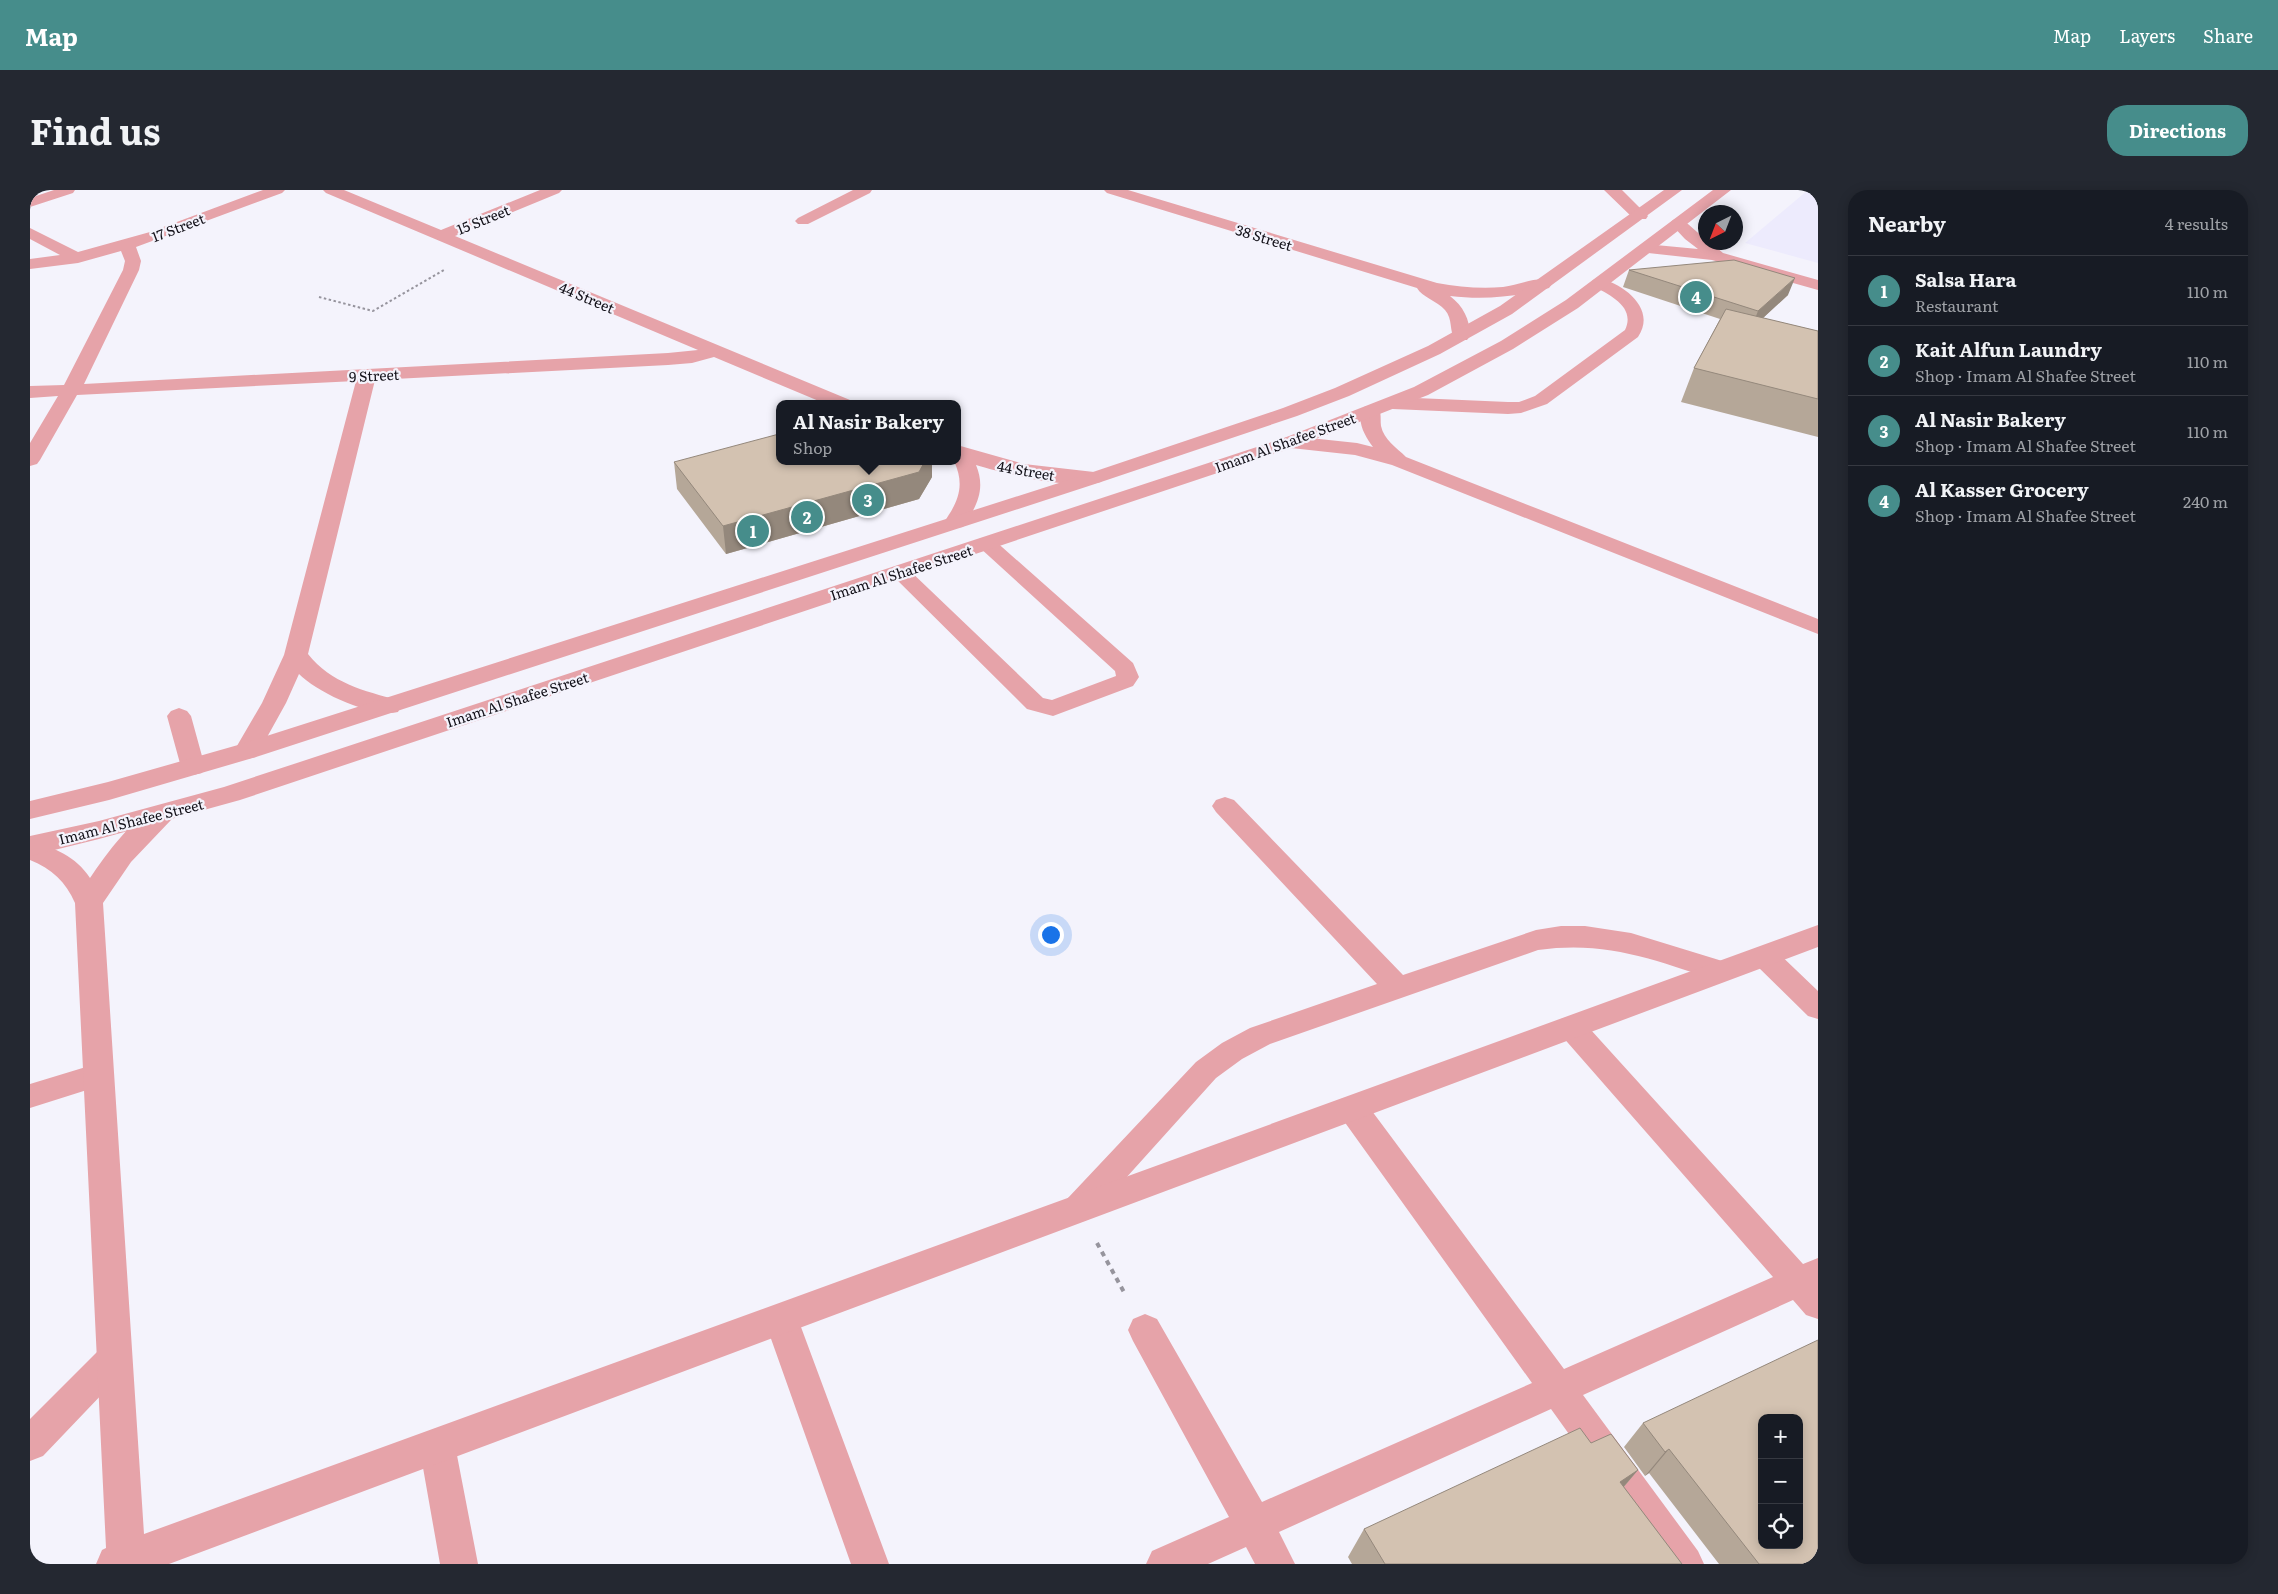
<!DOCTYPE html>
<meta charset="utf-8">
<style>
:root{--surface:#171b24;--page:#242831;--text:#f1f3f6;--muted:#9ea1a6;--line:#363941;--accent:#468d8b}
body{margin:0;font-family:Literata,serif;background:var(--page);color:var(--text)}
.controls{position:absolute;right:15px;bottom:15px;display:grid;overflow:hidden;border-radius:10px;box-shadow:0 2px 12px #0003}
.controls button{width:45px;height:45px;display:grid;place-items:center;padding:0;border:0;border-bottom:1px solid var(--line);background:var(--surface);color:var(--text);font:25px sans-serif}
.compass{position:absolute;left:1668px;top:15px;width:45px;height:45px;border-radius:50%;background:var(--surface);box-shadow:0 2px 12px #0003;rotate:222deg}
.you{position:absolute;left:1020px;top:744px;width:18px;height:18px;margin:-12px;border:4px solid #fff;border-radius:50%;background:#1a73e8;box-shadow:0 0 0 8px #1a73e833}
.badge{display:grid;place-items:center;width:32px;height:32px;border-radius:50%;background:var(--accent);color:#fff;font-size:16px;font-weight:700}
.pin{position:absolute;translate:-50% -50%;border:2px solid #fff;box-shadow:0 1px 5px #0006}
.popup{position:absolute;left:746px;top:210px;width:185px;height:65px;box-sizing:border-box;display:grid;place-content:center;border-radius:10px;background:var(--surface);filter:drop-shadow(0 1px 4px #0005);font-size:16px;white-space:nowrap;color:var(--muted)}
.popup b{font-size:19px;color:var(--text)}
.popup::after{content:'';position:absolute;left:50%;top:100%;margin-left:-10px;border:10px solid transparent;border-top-color:var(--surface)}
.list{margin:0;padding:0;list-style:none}
h2{display:flex;justify-content:space-between;align-items:center;height:65px;margin:0;padding:0 20px;font-size:21px}
h2 small{font-size:16px;font-weight:400;color:var(--muted)}
.list li{display:grid;grid-template-columns:32px 1fr auto;gap:15px;align-items:center;box-sizing:border-box;height:70px;padding:0 20px;border-top:1px solid var(--line)}
.list b{display:block;font-size:19px;white-space:nowrap}
.list p{margin:0;font-size:16px;white-space:nowrap;color:var(--muted)}
.list em{font-size:16px;font-style:normal;color:var(--muted)}
.icon{flex:none;width:28px;height:28px;fill:none;stroke:currentColor;stroke-width:2;stroke-linecap:round;stroke-linejoin:round}
.map{position:relative;flex:none;width:1788px;height:1374px;overflow:hidden;border-radius:20px}
header{display:flex;align-items:center;gap:30px;box-sizing:border-box;height:70px;padding:0 25px;background:var(--accent);color:#fff}
header strong{font-size:24px}
nav{display:flex;gap:28px;margin-inline-start:auto;font-size:18px}
.intro{display:flex;align-items:center;justify-content:space-between;box-sizing:border-box;height:120px;padding:0 30px}
h1{margin:0;font-size:35px}
.button{padding:12px 22px;border-radius:20px;background:var(--accent);color:#fff;font-size:18px;font-weight:700}
main{display:flex;gap:30px;padding:0 30px}
aside{flex:1;background:var(--surface);border-radius:20px;box-shadow:0 2px 12px #0003}
.map>svg:first-child{display:block}
.built{fill:#edebfd}
.lines{fill:none;stroke-linecap:round;stroke-linejoin:round}
.path-far1{stroke:#96949d;stroke-width:2;stroke-dasharray:2.5 2.5;stroke-linecap:butt}
.path{stroke:#96949d;stroke-width:4;stroke-dasharray:5 5;stroke-linecap:butt}
.service{fill:#e6a3a9;fill-rule:evenodd}
.minor{fill:#e6a3a9;fill-rule:evenodd}
.tertiary{fill:#e6a3a9;fill-rule:evenodd}
.wall{fill:#b5a798}
.shaded-wall{fill:#94887c}
.building{fill:#d3c2b1;stroke:#94887c;fill-rule:evenodd}
.labels{text-anchor:middle;dominant-baseline:central;stroke-width:4.5;stroke-linejoin:round;paint-order:stroke}
.far-street-label{font-size:14px;fill:#131119;stroke:#f4f3fc}
</style>
<header>
<strong>Map</strong>
<nav><a>Map</a><a>Layers</a><a>Share</a></nav>
</header>
<div class="intro"><h1>Find us</h1><a class="button">Directions</a></div>
<main>
<div class="map">
<svg width="1788" height="1374" viewBox="0 0 1788 1374">
<rect width="100%" height="100%" fill="#f4f3fc"/>
<path class="built" d="M 1778,0 L 1788,0 L 1788,73 L 1715,53 Z"/>
<g class="lines">
<path class="path-far1" d="M 289,107 L 343,121 L 414,80"/>
<path class="path" d="M 1067,1053 L 1095,1104"/>
<path class="service" d="M 24,0 L 45,0 L 43,3 L 0,17 L 0,8 Z
M 823,0 L 842,0 L 840,3 L 778,34 L 768,34 L 765,31 L 768,28 Z
M 1648,28 C 1658,31 1666,43 1676,49 L 1676,52 L 1680,52 L 1693,63 L 1788,90 L 1788,100 L 1682,70 L 1609,62 L 1607,59 L 1609,56 L 1615,54 L 1668,59 L 1655,49 L 1640,33 L 1643,30 Z
M 1569,88 C 1594,94 1627,119 1608,147 L 1517,214 L 1491,223 L 1478,224 L 1363,219 L 1357,217 L 1354,213 L 1357,209 L 1363,207 L 1478,212 L 1489,212 L 1505,206 L 1595,140 C 1606,117 1580,105 1563,96 L 1561,93 L 1563,90 Z
M 956,347 L 963,349 L 1103,473 L 1109,487 L 1103,496 L 1023,526 L 997,519 L 859,382 L 863,378 L 870,376 L 877,378 L 1013,508 L 1022,510 L 1086,486 L 1085,481 L 949,357 L 946,353 L 949,349 Z
M 149,518 L 157,521 L 161,526 L 175,577 L 172,583 L 163,585 L 154,583 L 151,577 L 137,526 L 141,521 Z
M 1195,607 L 1204,610 L 1373,785 L 1506,740 L 1531,736 L 1555,736 L 1601,743 L 1702,774 L 1706,781 L 1702,788 L 1692,792 C 1627,771 1578,750 1508,760 L 1240,854 L 1212,869 L 1186,888 L 1059,1029 L 1048,1033 L 1037,1029 L 1032,1019 L 1037,1009 L 1166,872 L 1192,853 L 1220,838 L 1347,794 L 1186,622 L 1182,616 L 1186,610 Z
M 1734,756 L 1744,759 L 1788,801 L 1788,829 L 1778,826 L 1724,773 L 1720,766 L 1724,759 Z
M 1541,826 L 1551,829 L 1773,1074 L 1788,1068 L 1788,1129 L 1776,1125 L 1763,1110 L 1553,1205 L 1668,1361 L 1674,1374 L 1632,1374 L 1521,1219 L 1249,1342 L 1265,1374 L 1225,1374 L 1216,1357 L 1178,1374 L 1116,1374 L 1122,1361 L 1199,1327 L 1103,1151 L 1098,1140 L 1103,1129 L 1115,1124 L 1127,1129 L 1232,1312 L 1502,1193 L 1311,927 L 1307,918 L 1311,909 L 1322,906 L 1333,909 L 1534,1179 L 1743,1087 L 1531,845 L 1527,837 L 1531,829 Z
M 69,873 L 79,877 L 84,885 L 79,893 L 0,918 L 0,894 Z
M 751,1114 L 763,1118 L 768,1129 L 859,1374 L 821,1374 L 734,1129 L 739,1118 Z
M 85,1151 L 97,1156 L 102,1167 L 97,1178 L 13,1266 L 0,1271 L 0,1229 L 73,1156 Z
M 407,1238 L 420,1243 L 425,1255 L 448,1374 L 410,1374 L 389,1255 L 394,1243 Z"/>
<path class="minor" d="M 233,0 L 255,0 L 252,3 L 106,57 L 111,71 L 109,80 L 54,194 L 638,163 L 668,160 L 296,3 L 293,0 L 314,0 L 411,40 L 510,0 L 532,0 L 529,3 L 425,46 L 820,210 L 822,214 L 796,214 L 684,167 L 662,173 L 638,175 L 345,190 L 278,464 C 301,493 334,501 368,510 L 371,516 L 368,522 C 342,528 288,503 269,484 L 256,513 L 226,567 L 217,569 L 208,567 L 204,561 L 232,513 L 254,465 L 326,191 L 47,205 L 10,270 L 7,274 L 0,276 L 0,253 L 28,206 L 0,208 L 0,196 L 34,195 L 93,80 L 95,71 L 91,61 L 48,73 L 0,79 L 0,69 L 30,65 L 0,49 L 0,38 L 48,62 L 120,42 Z
M 1074,0 L 1098,0 L 1407,93 C 1429,97 1451,99 1473,97 C 1488,95 1505,87 1519,90 L 1522,94 L 1519,98 C 1486,107 1454,110 1420,106 C 1433,116 1440,129 1440,146 L 1437,150 L 1425,150 C 1419,141 1423,129 1415,120 C 1407,111 1392,107 1387,98 L 1077,3 Z
M 1574,0 L 1592,0 L 1618,26 L 1616,29 L 1604,29 Z
M 1341,215 L 1348,217 C 1352,223 1350,229 1351,236 C 1354,250 1366,257 1376,267 L 1788,429 L 1788,444 L 1362,275 L 1325,265 L 1261,258 L 1254,256 L 1251,252 L 1254,248 L 1261,246 L 1327,253 L 1343,257 C 1335,246 1325,230 1334,217 Z
M 927,255 L 994,274 L 1064,282 L 1071,284 L 1074,288 L 1071,292 C 1041,300 976,284 946,275 C 956,299 947,316 933,337 L 925,338 L 917,337 L 914,332 C 929,311 935,295 924,271 L 927,271 Z
M 132,615 L 141,618 L 145,624 L 141,630 L 101,672 L 73,713 L 114,1344 L 1788,735 L 1788,757 L 139,1374 L 66,1374 L 72,1360 L 76,1358 L 45,713 C 36,692 22,679 0,670 L 0,650 C 24,658 46,666 60,688 C 75,666 106,622 132,615 Z"/>
<path class="tertiary" d="M 1634,0 L 1652,0 L 1482,124 L 1410,164 L 1319,206 L 1267,226 L 1071,292 L 226,567 L 79,610 L 0,629 L 0,611 L 78,592 L 208,555 L 1057,284 L 1253,218 L 1305,198 L 1398,156 L 1470,116 Z
M 1683,0 L 1701,0 L 1548,118 L 1483,159 L 1398,205 L 1268,256 L 210,610 L 69,649 L 0,666 L 0,646 L 69,631 L 194,597 L 1254,248 L 1384,197 L 1471,151 L 1536,110 Z"/>
</g>
<path class="wall" d="M 1599,80 L 1758,105 L 1733,128 L 1788,141 L 1788,247 L 1651,212 L 1664,178 L 1690,129 L 1593,97 Z
M 644,272 L 902,287 L 889,309 L 696,364 L 647,299 Z
M 1613,1233 L 1788,1374 L 1689,1374 L 1619,1283 L 1615,1286 L 1594,1257 Z
M 1561,1253 L 1608,1280 L 1594,1297 L 1652,1374 L 1322,1374 L 1318,1367 L 1334,1339 Z"/>
<path class="shaded-wall" d="M 1765,88 L 1758,105 L 1721,139 L 1728,121 Z
M 895,271 L 902,271 L 902,287 L 889,309 L 696,364 L 693,336 Z
M 1639,1259 L 1619,1283 L 1615,1286 L 1635,1262 Z
M 1608,1280 L 1583,1309 L 1590,1292 Z"/>
<path class="building" d="M 1704,70 L 1765,88 L 1728,121 L 1599,80 Z
M 1696,119 L 1788,141 L 1788,209 L 1664,178 Z
M 749,244 L 749,271 L 895,271 L 889,282 L 693,336 L 644,272 Z
M 1788,1150 L 1788,1374 L 1729,1374 L 1639,1259 L 1635,1262 L 1613,1233 ZM 1732,1228 L 1769,1228 L 1769,1355 L 1732,1355 Z
M 1550,1238 L 1561,1253 L 1581,1244 L 1608,1280 L 1590,1292 L 1652,1374 L 1355,1374 L 1334,1339 Z"/>
<g class="labels">
<g class="far-street-label">
<text transform="translate(453 29) rotate(-22)">15 Street</text>
<text transform="translate(148 37) rotate(-21)">17 Street</text>
<text transform="translate(1234 47) rotate(17)">38 Street</text>
<text transform="translate(557 107) rotate(23)">44 Street</text>
<text transform="translate(344 185) rotate(-3)">9 Street</text>
<text transform="translate(1255 252) rotate(-20)">Imam Al Shafee Street</text>
<text transform="translate(996 280) rotate(10)">44 Street</text>
<text transform="translate(871 382) rotate(-18)">Imam Al Shafee Street</text>
<text transform="translate(487 509) rotate(-18)">Imam Al Shafee Street</text>
<text transform="translate(101 631) rotate(-14)">Imam Al Shafee Street</text>
</g>
</g>
</svg>
<div class="controls">
<button>+</button>
<button>−</button>
<button><svg class="icon" aria-label="locate" viewBox="0 0 24 24"><circle cx="12" cy="12" r="6"/><path d="M12 2v4M12 18v4M2 12h4M18 12h4"/></svg></button>
</div>
<svg class="compass" viewBox="-18 -18 36 36"><path d="M0-13l5 13h-10z" fill="#e53935"/><path d="M0 13l5-13h-10z" fill="#9ea1a6"/></svg>
<div class="you"></div>
<div class="pin badge" style="left:723px;top:341px">1</div>
<div class="pin badge" style="left:777px;top:327px">2</div>
<div class="pin badge" style="left:838px;top:310px">3</div>
<div class="popup"><b>Al Nasir Bakery</b>Shop</div>
<div class="pin badge" style="left:1666px;top:107px">4</div>
</div>
<aside>
<h2>Nearby<small>4 results</small></h2>
<ul class="list">
<li><span class="badge">1</span><div><b>Salsa Hara</b><p>Restaurant</p></div><em>110 m</em></li>
<li><span class="badge">2</span><div><b>Kait Alfun Laundry</b><p>Shop · Imam Al Shafee Street</p></div><em>110 m</em></li>
<li><span class="badge">3</span><div><b>Al Nasir Bakery</b><p>Shop · Imam Al Shafee Street</p></div><em>110 m</em></li>
<li><span class="badge">4</span><div><b>Al Kasser Grocery</b><p>Shop · Imam Al Shafee Street</p></div><em>240 m</em></li>
</ul>
</aside>
</main>
